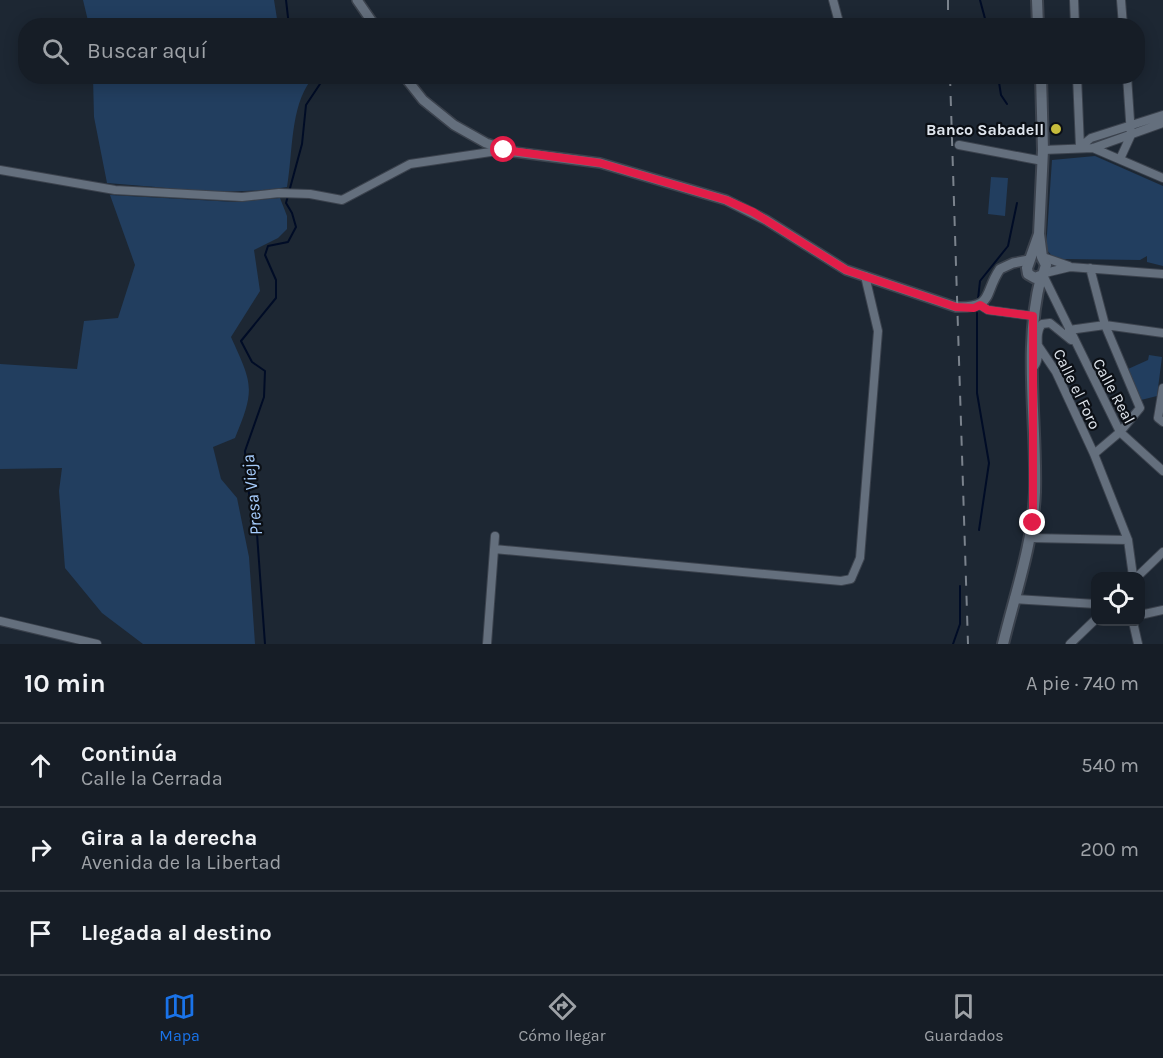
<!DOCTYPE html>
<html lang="es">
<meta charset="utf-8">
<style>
:root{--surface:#161d26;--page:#232a32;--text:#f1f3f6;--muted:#9ea2a7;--line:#353b43;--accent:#1a73e8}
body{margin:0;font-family:Karla,sans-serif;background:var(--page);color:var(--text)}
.controls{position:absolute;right:18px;bottom:18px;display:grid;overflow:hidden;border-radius:12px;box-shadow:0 3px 15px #0003}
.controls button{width:54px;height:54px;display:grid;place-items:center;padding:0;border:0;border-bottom:2px solid var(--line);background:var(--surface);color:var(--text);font:30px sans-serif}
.stop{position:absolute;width:18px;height:18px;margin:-14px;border:4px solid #e11d48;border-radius:50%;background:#fff}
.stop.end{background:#e11d48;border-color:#fff;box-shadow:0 2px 6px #0008}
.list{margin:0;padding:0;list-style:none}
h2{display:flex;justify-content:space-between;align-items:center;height:78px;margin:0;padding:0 24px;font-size:26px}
h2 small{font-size:20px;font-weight:400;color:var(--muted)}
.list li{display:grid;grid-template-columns:39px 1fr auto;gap:18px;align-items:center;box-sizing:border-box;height:84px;padding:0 24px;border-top:2px solid var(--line)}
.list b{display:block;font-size:22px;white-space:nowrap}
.list p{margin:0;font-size:20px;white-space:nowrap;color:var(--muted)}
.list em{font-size:20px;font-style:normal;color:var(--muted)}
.icon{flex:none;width:33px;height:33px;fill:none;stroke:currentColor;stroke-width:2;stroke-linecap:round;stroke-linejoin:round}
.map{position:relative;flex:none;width:1163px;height:644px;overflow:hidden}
.search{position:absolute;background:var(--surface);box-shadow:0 3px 15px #0003;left:18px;right:18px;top:18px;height:66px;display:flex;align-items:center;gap:15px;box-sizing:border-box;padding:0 21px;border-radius:24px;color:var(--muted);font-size:22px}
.sheet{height:330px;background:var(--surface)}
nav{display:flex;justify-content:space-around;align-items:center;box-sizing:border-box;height:84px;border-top:2px solid var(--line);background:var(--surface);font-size:16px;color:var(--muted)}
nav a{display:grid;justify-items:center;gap:3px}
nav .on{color:var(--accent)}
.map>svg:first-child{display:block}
.green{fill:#223e5f}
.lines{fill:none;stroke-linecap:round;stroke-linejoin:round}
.stream{stroke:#000c26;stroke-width:2}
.minor-casing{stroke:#3b424d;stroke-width:10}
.tertiary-casing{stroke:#3b424d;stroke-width:12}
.secondary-casing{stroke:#3b424d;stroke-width:14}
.minor{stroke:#646f7d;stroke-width:8}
.tertiary{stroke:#646f7d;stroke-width:9}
.secondary{stroke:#646f7d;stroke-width:10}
.rail{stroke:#7b838d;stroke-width:2;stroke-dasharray:10 10;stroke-linecap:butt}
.route{stroke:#e11d48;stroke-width:8}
.poi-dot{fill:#c6bc3c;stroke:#0b0f15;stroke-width:2}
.labels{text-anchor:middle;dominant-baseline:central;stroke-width:4.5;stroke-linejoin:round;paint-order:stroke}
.poi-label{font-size:16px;font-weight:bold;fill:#dfe5ed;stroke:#0b0f15;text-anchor:end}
.street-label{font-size:16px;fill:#dfe5ed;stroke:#0b0f15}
.water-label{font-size:18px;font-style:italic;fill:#a7cdfd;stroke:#0b0f15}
</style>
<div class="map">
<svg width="1163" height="644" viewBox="0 0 1163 644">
<rect width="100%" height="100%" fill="#1d2733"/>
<path class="green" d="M 83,0 L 274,0 L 278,25 L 89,25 Z
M 93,77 L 309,77 L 311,80 C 290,107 293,153 287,187 C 228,197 166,187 107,183 L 94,117 Z
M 1095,156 L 1163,186 L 1163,266 L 1147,262 L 1147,256 L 1140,260 L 1063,259 L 1053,257 L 1046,249 L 1052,160 Z
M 991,177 L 1008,178 L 1005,216 L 988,214 Z
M 110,195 L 235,202 L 280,198 L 287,216 L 287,229 L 278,238 L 254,250 L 260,291 L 231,337 C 252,384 256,388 235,438 L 213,447 L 221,479 L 237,498 L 249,557 L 255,644 L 143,644 L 102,613 L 65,568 L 59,491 L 62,468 L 0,469 L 0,364 L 77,369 L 84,321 L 118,318 L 135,265 Z
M 1149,355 L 1162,357 L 1157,396 L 1141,400 L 1128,369 L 1148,360 Z"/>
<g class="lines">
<path class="stream" d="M 286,0 L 289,26
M 980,0 L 987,26
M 998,76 L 1001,95 L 1007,104
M 978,299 L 980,281 L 1008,246 L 1017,203
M 977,313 L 977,393 L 989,463 L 979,530
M 265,644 L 257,534 L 247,483 L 245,451 L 264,397 L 265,371 L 252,362 L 241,341 L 276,298 L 276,280 L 265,255 L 268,246 L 288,242 L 296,227 L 292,213 L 286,203 L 302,144 L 306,105 L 322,81 L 321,76
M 953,644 L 960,624 L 960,586"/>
<g class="minor-casing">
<path id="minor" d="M 833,0 L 840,26
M 1074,0 L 1075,26
M 1121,0 L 1123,26
M 1077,76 L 1080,147
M 959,145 L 1043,161
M 1080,147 L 1091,138 L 1163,115
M 1093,148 L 1163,178
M 1043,150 L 1093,148 L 1163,123
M 1120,159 L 1131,135 L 1127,76
M 0,170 L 115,190 L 242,197 L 279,193 L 310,194 L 342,200 L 410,164 L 504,150
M 1043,257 L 1069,266
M 1090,268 L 1105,325 L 1140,408 L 1120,432 L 1094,454
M 1045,273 L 1070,267 L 1163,274
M 1043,275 L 1120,432 L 1163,471
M 980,305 L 988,310 L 1033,316
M 1069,330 L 1105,325 L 1163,333
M 1033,338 L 1056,372 L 1094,454 L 1128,540 L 1133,576
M 1033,368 C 1044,356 1032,336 1042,324 L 1050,323 L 1071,340
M 1163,388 L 1158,418 L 1163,422
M 1031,538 L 1128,540
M 494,549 L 841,581 L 851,579 L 860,558 L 878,331 L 865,276
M 1138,576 L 1163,552
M 1014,599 L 1096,604
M 1140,615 L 1163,610
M 0,621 L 97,644
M 1133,622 L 1138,644
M 487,644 L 495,536
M 1070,644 L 1096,619"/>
</g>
<g class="tertiary-casing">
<path id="tertiary" d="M 357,0 L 375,26
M 404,76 L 423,100 L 454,125 L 486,143 L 514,152 L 600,163 L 726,200 L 766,220 L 846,270 L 956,307 C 995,308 983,294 1000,269 L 1013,263 L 1029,260"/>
</g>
<g class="secondary-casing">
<path id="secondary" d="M 1037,0 L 1038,26
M 1039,234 L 1027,268 L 1028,274 L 1035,278 L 1043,275 L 1046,265 L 1042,257 L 1039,234 L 1043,150 L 1041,76
M 1003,644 C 1015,594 1033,544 1035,492 C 1037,421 1023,347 1041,277"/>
</g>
<use href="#minor" class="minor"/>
<use href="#tertiary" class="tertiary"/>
<use href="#secondary" class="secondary"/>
<path class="rail" d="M 948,0 L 948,26
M 950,76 L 968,644"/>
</g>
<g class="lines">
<path class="route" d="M 504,150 L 600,163 L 726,200 L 753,212 L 846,270 L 956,307 L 974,308 L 980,305 L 988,310 L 1033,316 L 1033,523"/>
</g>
<circle class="poi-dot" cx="1056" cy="129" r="6"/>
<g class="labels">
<g class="poi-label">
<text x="1044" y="129">Banco Sabadell</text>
</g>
<g class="street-label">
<text transform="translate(1077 389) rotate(64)">Calle el Foro</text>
<text transform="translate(1114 391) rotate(62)">Calle Real</text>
</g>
<g class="water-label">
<text transform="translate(252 495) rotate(-96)">Presa Vieja</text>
</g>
</g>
</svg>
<div class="controls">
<button><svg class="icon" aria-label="locate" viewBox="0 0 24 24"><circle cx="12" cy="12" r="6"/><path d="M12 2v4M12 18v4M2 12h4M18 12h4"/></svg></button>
</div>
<div class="stop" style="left:504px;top:150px"></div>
<div class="stop end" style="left:1033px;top:523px"></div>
<div class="search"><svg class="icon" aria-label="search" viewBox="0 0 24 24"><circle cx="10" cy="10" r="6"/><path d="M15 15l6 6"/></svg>Buscar aquí</div>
</div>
<section class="sheet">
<h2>10 min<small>A pie · 740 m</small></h2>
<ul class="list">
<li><svg class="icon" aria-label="ahead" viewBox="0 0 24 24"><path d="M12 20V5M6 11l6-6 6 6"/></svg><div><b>Continúa</b><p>Calle la Cerrada</p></div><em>540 m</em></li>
<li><svg class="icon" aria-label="right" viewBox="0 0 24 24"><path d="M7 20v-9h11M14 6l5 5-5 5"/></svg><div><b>Gira a la derecha</b><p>Avenida de la Libertad</p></div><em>200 m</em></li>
<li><svg class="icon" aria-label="arrive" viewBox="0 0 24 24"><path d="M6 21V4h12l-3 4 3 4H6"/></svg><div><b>Llegada al destino</b></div></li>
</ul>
</section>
<nav>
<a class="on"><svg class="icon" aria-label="map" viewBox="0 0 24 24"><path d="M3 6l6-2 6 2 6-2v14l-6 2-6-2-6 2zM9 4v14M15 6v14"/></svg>Mapa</a>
<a><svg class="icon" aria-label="directions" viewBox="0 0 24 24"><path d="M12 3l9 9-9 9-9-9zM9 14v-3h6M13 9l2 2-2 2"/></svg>Cómo llegar</a>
<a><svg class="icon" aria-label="saved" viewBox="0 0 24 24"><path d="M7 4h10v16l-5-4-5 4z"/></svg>Guardados</a>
</nav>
